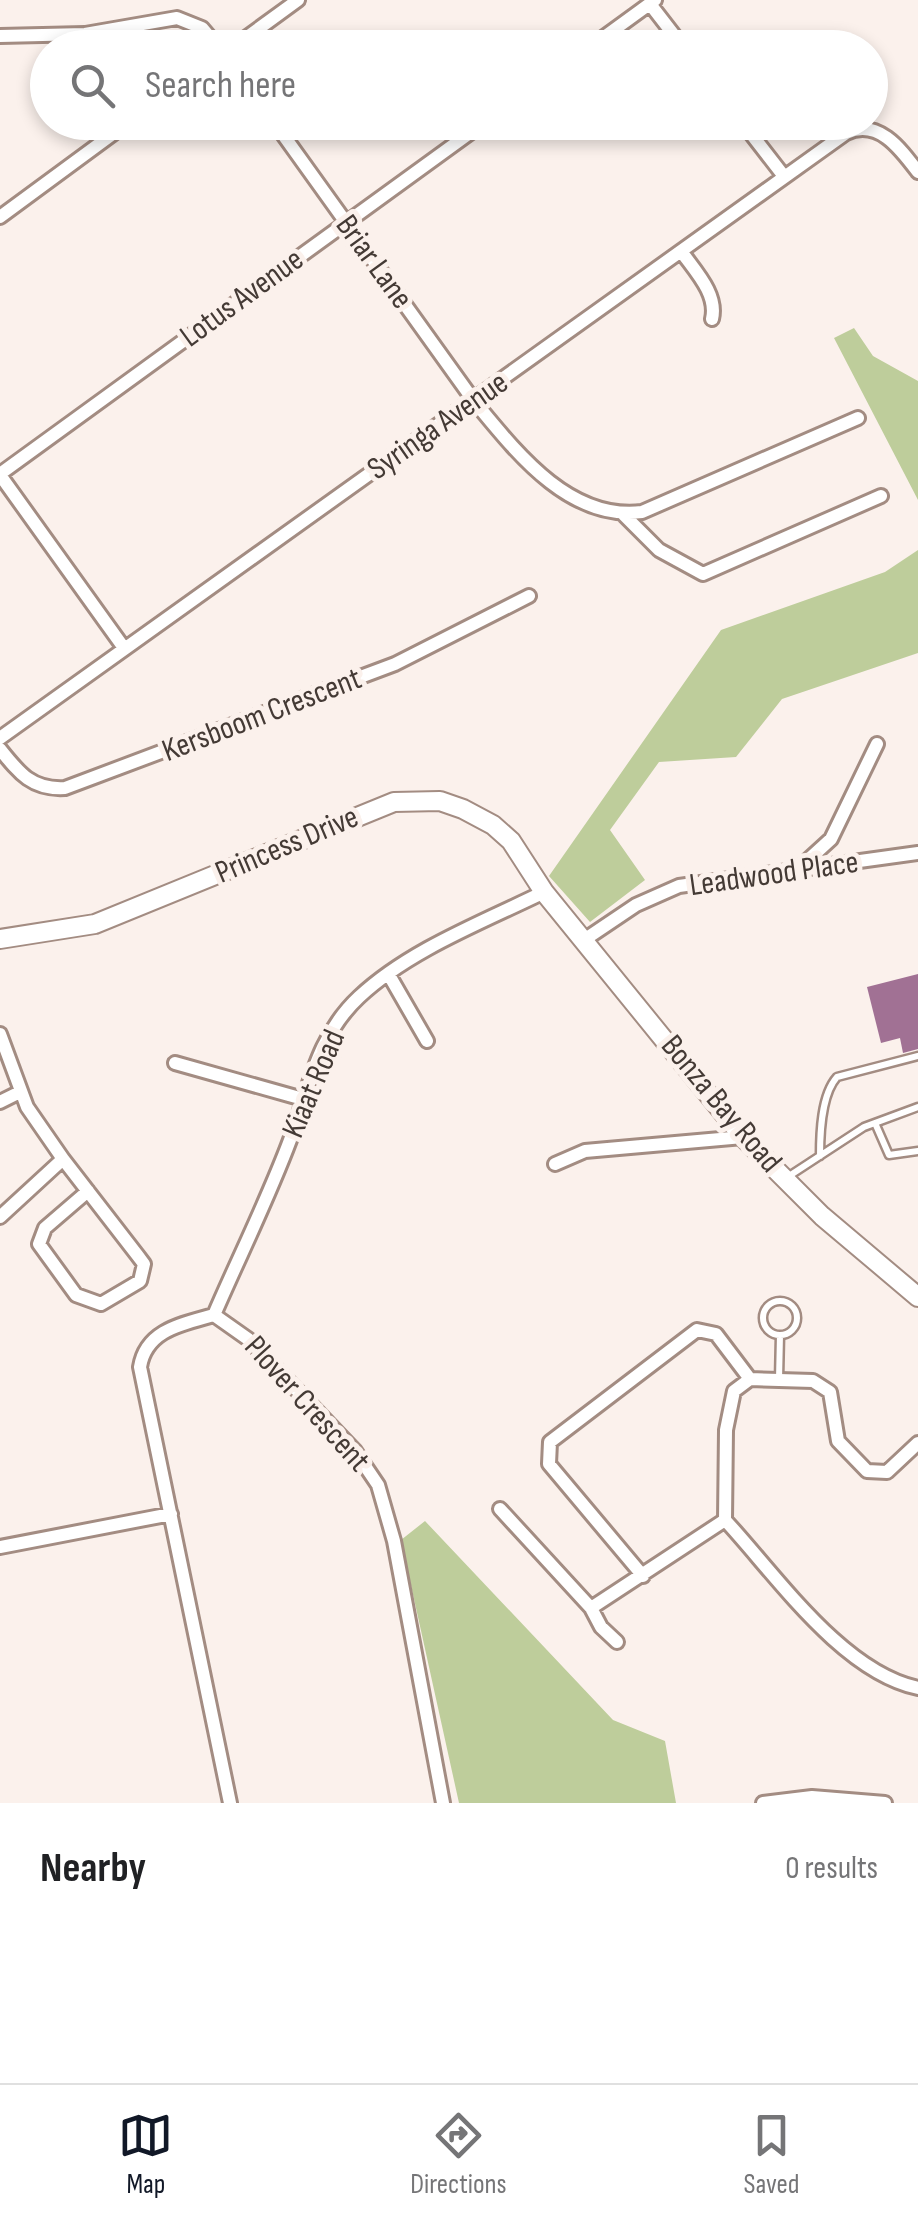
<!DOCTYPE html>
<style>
:root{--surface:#fff;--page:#f2f2f2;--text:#202124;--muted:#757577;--line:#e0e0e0;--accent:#111827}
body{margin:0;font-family:"Sofia Sans Condensed",sans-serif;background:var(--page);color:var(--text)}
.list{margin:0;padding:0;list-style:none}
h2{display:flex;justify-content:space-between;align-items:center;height:130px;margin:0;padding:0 40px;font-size:42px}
h2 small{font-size:32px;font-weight:400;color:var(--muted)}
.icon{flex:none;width:55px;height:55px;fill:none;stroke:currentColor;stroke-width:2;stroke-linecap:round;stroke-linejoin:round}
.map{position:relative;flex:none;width:918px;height:1803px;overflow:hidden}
.search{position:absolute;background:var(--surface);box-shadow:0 5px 15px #0003;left:30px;right:30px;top:30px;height:110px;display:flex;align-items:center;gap:25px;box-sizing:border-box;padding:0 35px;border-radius:55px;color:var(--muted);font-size:38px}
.sheet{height:280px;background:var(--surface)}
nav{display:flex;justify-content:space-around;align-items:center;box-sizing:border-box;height:140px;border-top:2px solid var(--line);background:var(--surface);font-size:28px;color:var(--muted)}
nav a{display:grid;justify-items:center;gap:5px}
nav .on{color:var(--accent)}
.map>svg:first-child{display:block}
.green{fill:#becd9b}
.building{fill:#a17194}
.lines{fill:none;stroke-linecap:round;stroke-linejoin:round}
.lane-casing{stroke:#a38c82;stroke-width:11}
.street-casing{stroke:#a38c82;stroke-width:18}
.secondary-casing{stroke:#a38c82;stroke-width:22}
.lane{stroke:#fff;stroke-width:6}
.street{stroke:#fff;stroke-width:12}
.secondary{stroke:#fff;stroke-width:18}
.labels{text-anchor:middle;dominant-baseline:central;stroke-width:10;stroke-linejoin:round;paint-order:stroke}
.street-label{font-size:32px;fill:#443a35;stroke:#fbf1ec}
</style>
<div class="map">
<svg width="918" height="1803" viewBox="0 0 918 1803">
<rect width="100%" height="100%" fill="#fbf1ec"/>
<path class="green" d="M 854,328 L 873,356 L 918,381 L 918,500 L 834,338 Z
M 918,550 L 918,653 L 782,699 L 736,757 L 659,762 L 610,830 L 645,880 L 590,922 L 549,876 L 721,630 L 885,572 Z
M 425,1521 L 613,1720 L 665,1741 L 676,1803 L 459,1803 L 401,1540 Z"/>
<path class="building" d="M 918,974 L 918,1049 L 903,1053 L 900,1038 L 881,1043 L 867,987 Z"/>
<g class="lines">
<g class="lane-casing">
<path id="lane" d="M 875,1123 L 889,1155 L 918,1151
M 820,1156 C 820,1133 821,1095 837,1077 L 918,1056
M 786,1178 L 864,1127 L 918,1107
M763 1318a17 17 0 1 1 34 0a17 17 0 1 1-34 0Z
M 779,1379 L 780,1335"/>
</g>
<g class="street-casing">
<path id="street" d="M 650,4 L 684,48
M 0,36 L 85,34 L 177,18 L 202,28 L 219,48
M 232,48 L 298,0
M 589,48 L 655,0
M 274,122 L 474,401 C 516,452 569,521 642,512 L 858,418
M 742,122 L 783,175
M 0,217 L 129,122
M 681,251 C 695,271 718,294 712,319
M 0,474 L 485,122
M 0,475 L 124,648
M 623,514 L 659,550 L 703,574 L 881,496
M 0,738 L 846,133 C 878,118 900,148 918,172
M 0,749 C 19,773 32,790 65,788 L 395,664 L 529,596
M 796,871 L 831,839 L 877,744
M 584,940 L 636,905 L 679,886 L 918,853
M 389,975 L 427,1041
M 0,1034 L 27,1107 L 63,1159 L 0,1217
M 175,1063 L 303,1099
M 0,1102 L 20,1092
M 63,1159 L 138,1256 L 144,1264 L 140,1281 L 101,1304 L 76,1295 L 39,1244 L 45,1228 L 88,1191
M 555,1164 L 585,1151 L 743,1137
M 214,1315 C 239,1257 268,1199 290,1140 C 309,1089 317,1036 359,997 C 409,950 483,922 544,892
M 918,1443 L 887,1472 L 867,1471 L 838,1441 L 830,1392 L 813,1381 L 750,1379 L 734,1391 L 726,1430 L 725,1520 C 776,1575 842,1672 918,1688
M 500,1509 L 591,1608 L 725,1520
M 0,1547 L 171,1514
M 643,1576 L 549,1464 L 550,1442 L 697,1330 L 716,1334 L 750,1379
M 591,1608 L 601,1627 L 617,1642
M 230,1803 L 140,1367 C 146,1330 182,1324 214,1315 L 248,1339 L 355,1451 L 378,1485 L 394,1541 L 443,1803
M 763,1803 L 812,1797 L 885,1803"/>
</g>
<g class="secondary-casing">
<path id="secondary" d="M 0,939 L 95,924 L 394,802 L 440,801 L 463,809 L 493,825 L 511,841 L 544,892 L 743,1137 L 822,1216 L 918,1297"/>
</g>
<use href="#lane" class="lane"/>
<use href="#street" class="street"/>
<use href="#secondary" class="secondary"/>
</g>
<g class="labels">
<g class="street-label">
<text transform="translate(374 262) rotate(54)">Briar Lane</text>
<text transform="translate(242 298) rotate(-36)">Lotus Avenue</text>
<text transform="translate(438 426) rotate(-35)">Syringa Avenue</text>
<text transform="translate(262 715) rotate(-21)">Kersboom Crescent</text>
<text transform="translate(287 845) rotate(-23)">Princess Drive</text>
<text transform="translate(774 874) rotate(-8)">Leadwood Place</text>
<text transform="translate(314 1084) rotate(-67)">Kiaat Road</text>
<text transform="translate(721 1104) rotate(50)">Bonza Bay Road</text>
<text transform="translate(307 1404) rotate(48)">Plover Crescent</text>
</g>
</g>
</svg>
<div class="search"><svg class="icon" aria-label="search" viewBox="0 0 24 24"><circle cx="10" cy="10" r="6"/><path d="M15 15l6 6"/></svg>Search here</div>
</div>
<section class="sheet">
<h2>Nearby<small>0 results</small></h2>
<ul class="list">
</ul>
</section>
<nav>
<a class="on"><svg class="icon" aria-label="map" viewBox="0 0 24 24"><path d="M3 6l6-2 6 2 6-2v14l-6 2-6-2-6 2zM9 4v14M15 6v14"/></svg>Map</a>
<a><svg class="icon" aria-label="directions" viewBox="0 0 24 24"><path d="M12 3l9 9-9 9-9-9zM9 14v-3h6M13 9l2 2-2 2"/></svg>Directions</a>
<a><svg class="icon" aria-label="saved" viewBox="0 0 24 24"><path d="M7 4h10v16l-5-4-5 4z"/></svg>Saved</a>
</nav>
